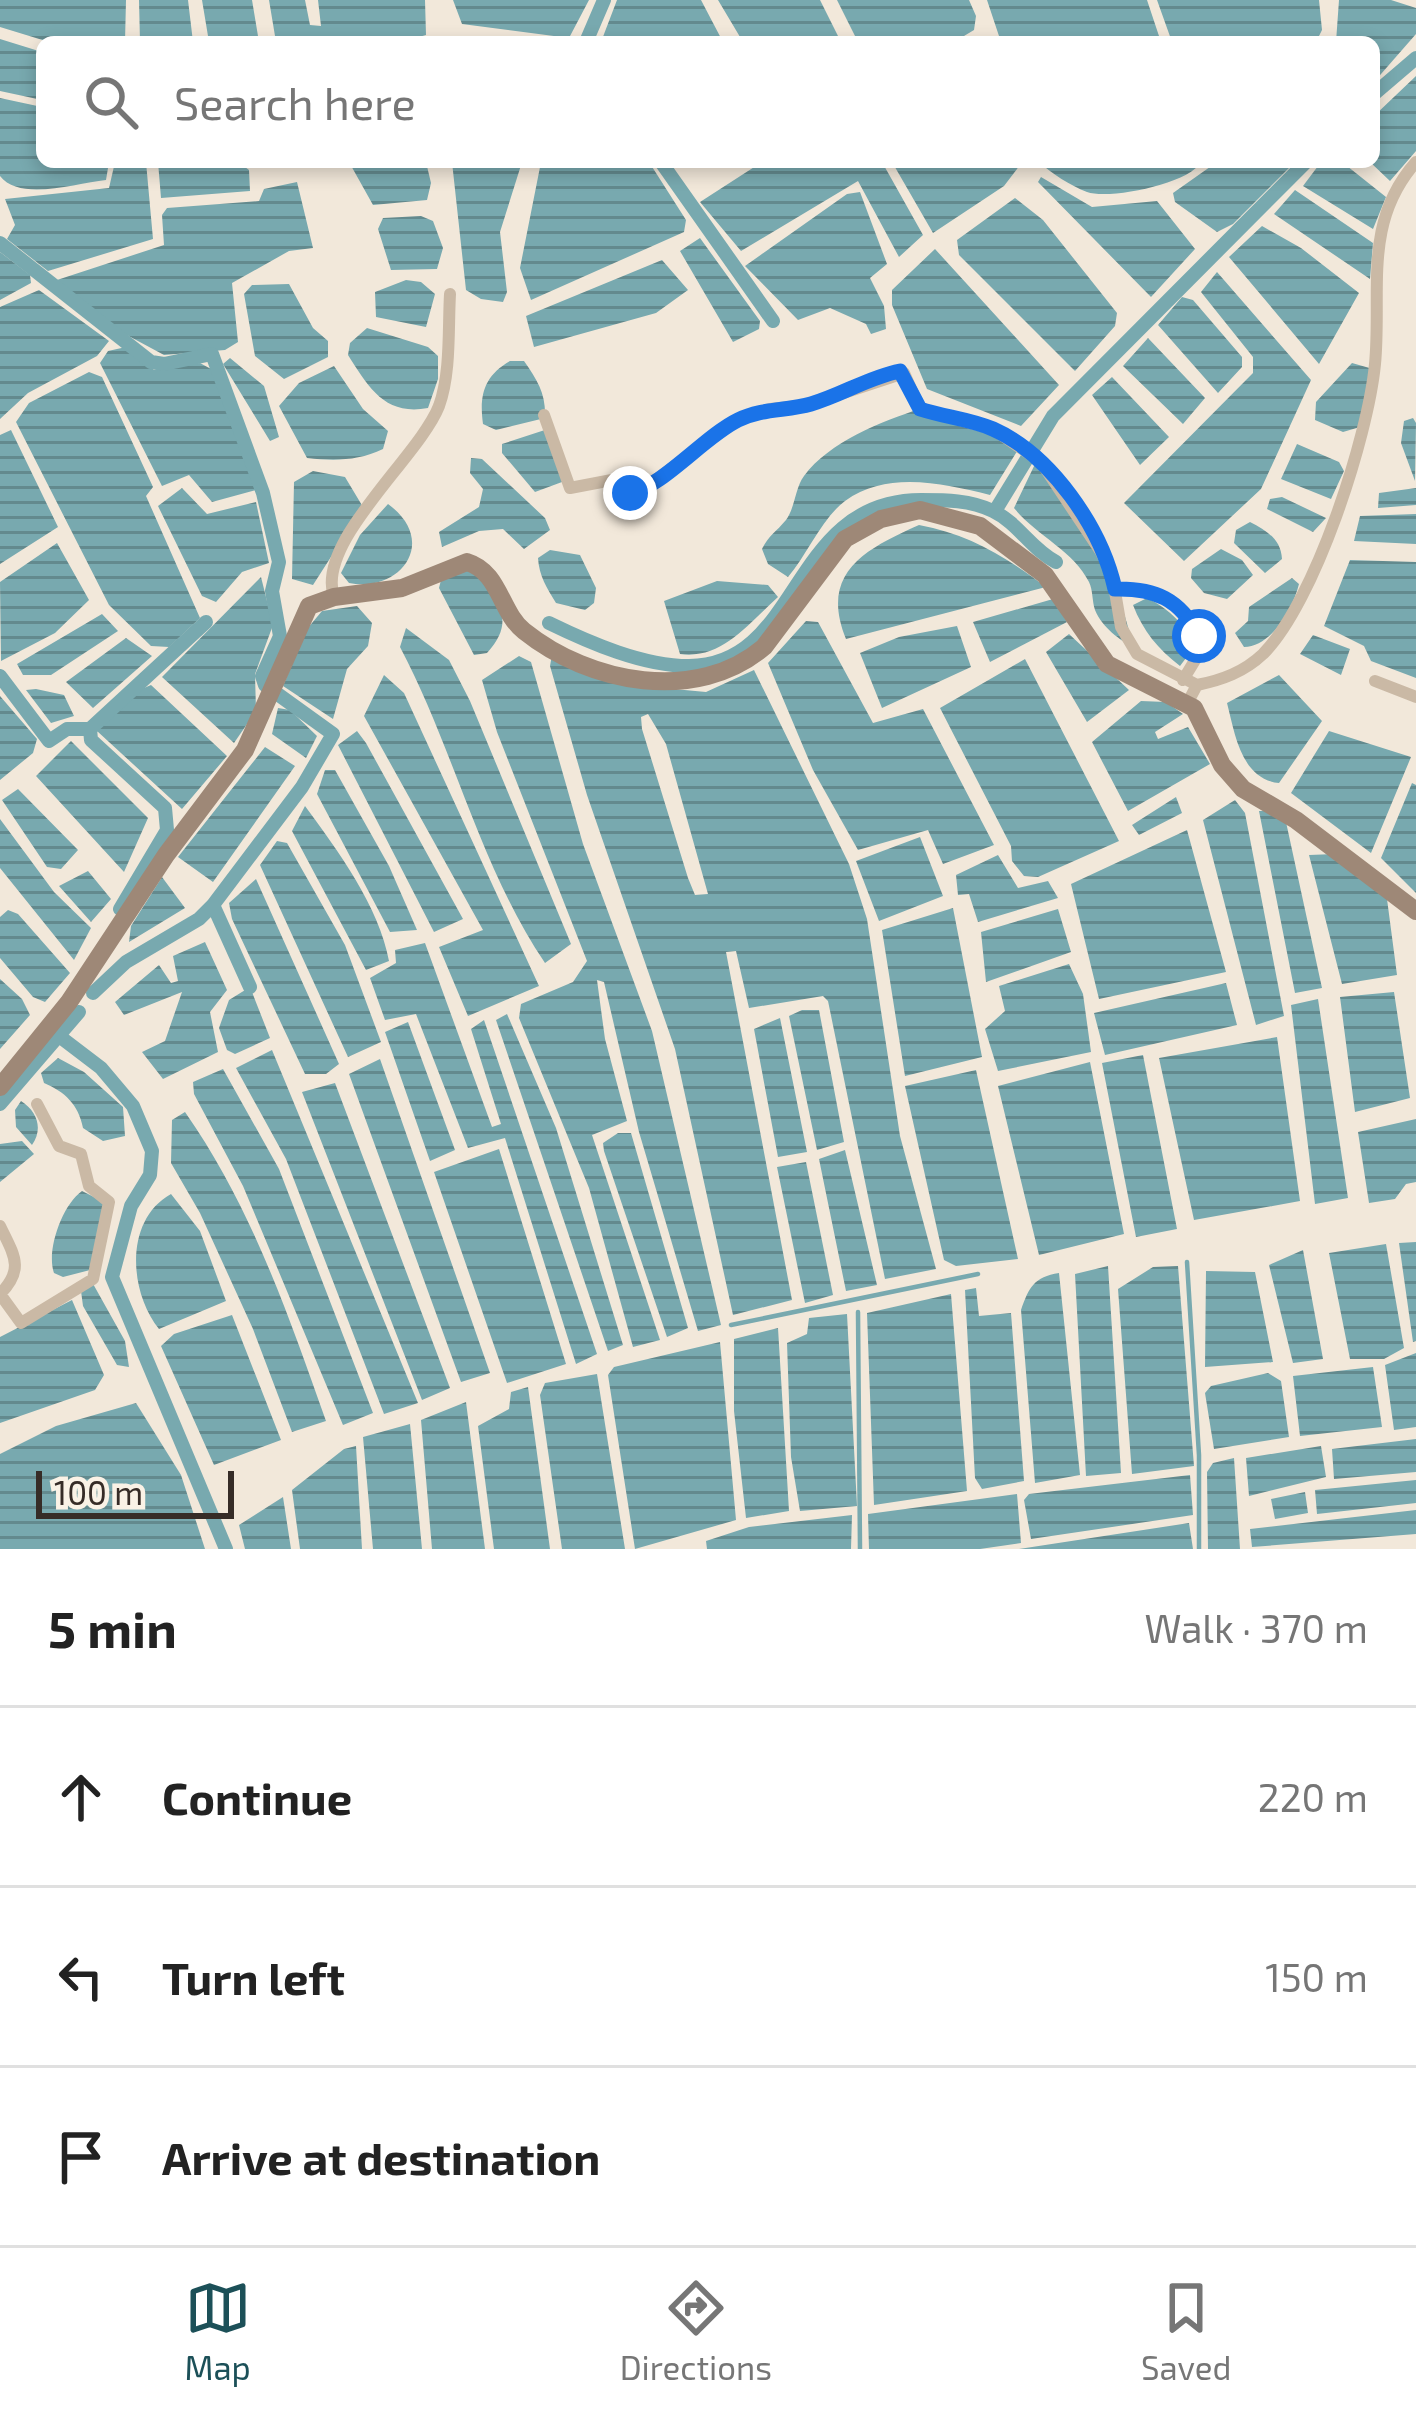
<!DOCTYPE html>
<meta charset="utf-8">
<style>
:root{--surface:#fff;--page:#f6f6f6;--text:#222;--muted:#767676;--line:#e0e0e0;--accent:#1c5058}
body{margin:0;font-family:"Exo 2",sans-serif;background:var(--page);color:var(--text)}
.scale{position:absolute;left:36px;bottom:30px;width:198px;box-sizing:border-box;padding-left:12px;border:6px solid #362c27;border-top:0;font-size:33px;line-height:42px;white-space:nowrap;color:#362c27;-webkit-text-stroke:9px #faf2e6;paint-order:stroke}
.stop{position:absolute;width:36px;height:36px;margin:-27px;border:9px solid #1a73e8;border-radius:50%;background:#fff}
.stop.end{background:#1a73e8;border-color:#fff;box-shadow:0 3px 12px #0008}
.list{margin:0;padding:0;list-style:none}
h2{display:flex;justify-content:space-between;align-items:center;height:156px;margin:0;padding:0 48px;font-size:51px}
h2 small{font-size:39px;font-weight:400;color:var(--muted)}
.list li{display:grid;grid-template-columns:78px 1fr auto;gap:36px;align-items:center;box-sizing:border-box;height:180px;padding:0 48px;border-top:3px solid var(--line)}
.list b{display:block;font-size:45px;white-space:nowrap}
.list em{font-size:39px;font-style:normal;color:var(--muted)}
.icon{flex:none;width:66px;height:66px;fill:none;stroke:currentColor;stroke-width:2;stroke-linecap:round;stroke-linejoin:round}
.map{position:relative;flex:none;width:1416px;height:1549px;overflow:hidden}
.search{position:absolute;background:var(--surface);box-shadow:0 6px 18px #0003;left:36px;right:36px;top:36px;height:132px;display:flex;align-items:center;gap:30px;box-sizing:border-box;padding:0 42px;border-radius:18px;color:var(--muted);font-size:45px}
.sheet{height:696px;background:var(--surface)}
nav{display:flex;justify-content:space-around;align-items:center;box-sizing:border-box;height:168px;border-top:3px solid var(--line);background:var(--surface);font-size:33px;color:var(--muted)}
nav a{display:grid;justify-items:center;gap:6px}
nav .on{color:var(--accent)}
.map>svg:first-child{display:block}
.water{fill:url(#water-rules);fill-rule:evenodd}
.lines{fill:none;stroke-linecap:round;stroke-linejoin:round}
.stream{stroke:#78a9af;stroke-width:4.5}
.canal{stroke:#78a9af;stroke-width:14}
.street{stroke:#cab9a5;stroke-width:12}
.secondary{stroke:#9e8877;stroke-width:18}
.route{stroke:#1a73e8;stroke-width:15}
</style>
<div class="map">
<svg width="1416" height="1549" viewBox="0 0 1416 1549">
<defs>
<pattern id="water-rules" width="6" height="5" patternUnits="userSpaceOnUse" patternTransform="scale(3)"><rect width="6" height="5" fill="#78a9af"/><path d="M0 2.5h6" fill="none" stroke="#638a8e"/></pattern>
</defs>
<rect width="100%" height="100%" fill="#f2e8da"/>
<path class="water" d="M 0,0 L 126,0 L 125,42 L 49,42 L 0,27 Z
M 139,0 L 188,0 L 193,42 L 140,42 Z
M 202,0 L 252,0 L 259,42 L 209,42 Z
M 269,0 L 305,0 L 310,25 L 321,26 L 318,0 L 425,0 L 426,35 L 401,42 L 276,42 Z
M 453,0 L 589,0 L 569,38 L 462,24 Z
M 617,0 L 701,0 L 723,42 L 601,42 Z
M 718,0 L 820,0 L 841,42 L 743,42 Z
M 837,0 L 969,0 L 976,16 L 974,30 L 954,42 L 858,42 Z
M 987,0 L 1147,0 L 1161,42 L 1001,42 Z
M 1157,0 L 1319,0 L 1322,30 L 1316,42 L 1172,42 Z
M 1339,0 L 1391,0 L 1416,8 L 1416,34 L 1374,82 L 1374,42 L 1336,42 Z
M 0,39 L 42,52 L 42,100 L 0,91 Z
M 1416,76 L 1416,151 L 1390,181 L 1370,162 L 1374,116 Z
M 0,98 L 42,107 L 42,162 L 109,162 L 106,180 C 76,183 20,202 0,176 Z
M 115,162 L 146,162 L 153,239 L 48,271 L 7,239 L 15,225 L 5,199 L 109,188 Z
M 158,162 L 241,164 L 249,170 L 250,191 L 161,198 Z
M 349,162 L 426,162 L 431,183 L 427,200 L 373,205 Z
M 452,162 L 522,162 L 500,232 L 507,292 L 503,302 L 481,299 L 466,290 Z
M 541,162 L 649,162 L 686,220 L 684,232 L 531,300 L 520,268 Z
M 762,162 L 882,162 L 923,235 L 899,257 L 858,181 L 741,251 L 700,202 Z
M 892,162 L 1019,162 L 1020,165 L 1004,186 L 933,233 Z
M 1039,162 L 1201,162 C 1189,184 1109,200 1087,192 C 1071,186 1051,173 1039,162 Z
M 1217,162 L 1295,162 L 1233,224 L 1217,232 L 1175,202 L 1173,193 Z
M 1321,162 L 1342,162 L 1386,197 L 1373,229 L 1303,186 Z
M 1041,177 L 1092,207 L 1157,201 L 1195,249 L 1151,297 L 1038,182 Z
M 297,182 L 313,248 L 289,251 L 232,283 L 238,342 L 225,350 L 164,355 L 123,333 L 57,280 L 164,245 L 162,215 L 167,208 L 259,201 L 264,189 Z
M 1295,190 L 1373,243 L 1370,279 L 1274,214 Z
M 860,192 L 887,264 L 870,278 L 884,306 L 886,329 L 871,334 L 866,324 L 830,308 L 798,320 L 745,266 L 847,194 Z
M 1015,198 L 1043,220 L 1117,313 L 1115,326 L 1075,371 L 959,255 L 957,240 Z
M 421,216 L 433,221 L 443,248 L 437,269 L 391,270 L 378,229 L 383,218 Z
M 1262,226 L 1301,248 L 1359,293 L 1319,364 L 1229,257 Z
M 700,238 L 760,321 L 759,329 L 733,342 L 680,251 Z
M 935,249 L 1059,385 L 1021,426 L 927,389 L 892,305 L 892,290 Z
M 0,252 L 30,275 L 31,283 L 0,300 Z
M 662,260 L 688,290 L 656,313 L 534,347 L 526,316 Z
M 1217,272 L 1311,380 L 1261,489 L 1184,561 L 1124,503 L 1253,373 L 1253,357 L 1201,292 Z
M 406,280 L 421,282 L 435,294 L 426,327 L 376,317 L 375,292 Z
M 289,284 L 313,328 L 328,341 L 328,357 L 284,379 L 255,356 L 244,294 L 252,285 Z
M 39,290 L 109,341 L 97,356 L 28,393 L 0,419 L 0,307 Z
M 1182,297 L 1193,300 L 1242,357 L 1242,367 L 1218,393 L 1158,325 Z
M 367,328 L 428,347 L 438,356 L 438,379 L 428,408 C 385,416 369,388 348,355 L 350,343 Z
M 1148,338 L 1205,398 L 1183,424 L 1123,366 Z
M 126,347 L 154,370 L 200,363 L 211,369 L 256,490 L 212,502 L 189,475 L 162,486 L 100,363 L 108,351 Z
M 230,358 L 264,386 L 279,437 L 270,441 L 223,364 Z
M 510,361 L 524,361 C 538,381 546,394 545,418 L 496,430 L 483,424 C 479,395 484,376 510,361 Z
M 1352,363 L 1373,369 L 1360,427 L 1343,432 L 1315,420 L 1316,402 Z
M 334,366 L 363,409 L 388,431 L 383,449 C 358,461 334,461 307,458 L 279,406 L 299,383 Z
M 89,372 L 102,377 L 153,487 L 146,496 L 200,618 L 169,647 L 151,646 L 109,605 L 16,422 L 29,403 Z
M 1112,377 L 1169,437 L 1140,465 L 1092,395 Z
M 920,409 L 1021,445 L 990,495 C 944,484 888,470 845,501 C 822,518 807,555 788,577 L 768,564 L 762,549 C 769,535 776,532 786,520 C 795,508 795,488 804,476 C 829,442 882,421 920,409 Z
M 1413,418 L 1416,423 L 1415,481 L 1401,443 L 1404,421 Z
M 551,428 L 567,471 L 562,482 L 535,492 L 502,453 L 502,444 Z
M 11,430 L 58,527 L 0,564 L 0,435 Z
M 1297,444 L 1339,462 L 1344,471 L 1331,499 L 1281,479 Z
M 471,458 L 482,459 L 545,518 L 550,530 L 524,549 L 503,529 L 479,531 L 442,547 L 439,532 L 479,507 L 483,489 L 470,473 Z
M 1036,462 C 1090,478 1120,602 1135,650 C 1119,638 1103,629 1095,610 C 1092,601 1093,590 1089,582 C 1074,551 1036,535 1014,508 Z
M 313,471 L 345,477 L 363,507 L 313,585 L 292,579 L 294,482 Z
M 182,488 L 207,514 L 256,502 L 269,563 L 242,572 L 216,602 L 202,596 L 158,506 Z
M 1416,488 L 1416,505 L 1378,508 L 1379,493 Z
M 1282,497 L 1326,518 L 1313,532 L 1267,509 L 1270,499 Z
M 388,504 C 439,541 401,593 349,583 L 341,573 L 360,535 Z
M 1416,514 L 1416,544 L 1354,541 L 1360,516 Z
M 1250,522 C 1267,531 1281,539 1282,559 L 1265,573 L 1234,543 L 1236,530 Z
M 919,525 C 969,534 1006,557 1046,587 L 846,639 C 819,573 865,549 919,525 Z
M 57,543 L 89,600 L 55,633 L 1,661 L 0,582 Z
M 1221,549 L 1242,560 L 1253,575 L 1227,599 L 1204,593 L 1191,578 L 1192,569 Z
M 550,550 L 580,555 L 596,588 L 594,603 L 585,610 L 556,603 C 547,588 539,576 538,558 Z
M 1350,560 L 1416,562 L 1416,678 L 1371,661 L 1364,646 L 1324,626 Z
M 466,569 L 483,575 C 501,607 514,623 487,653 L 474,655 L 439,588 L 441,580 Z
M 261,577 L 273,625 L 255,674 L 256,711 L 234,743 L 162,677 Z
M 1292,578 L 1299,584 C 1293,609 1271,647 1244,647 L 1235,633 L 1248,621 L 1249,607 Z
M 717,581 L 768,585 L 778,597 C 749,623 722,660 680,654 L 664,601 Z
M 1147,598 C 1169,609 1188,625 1192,650 L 1180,666 C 1158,649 1143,631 1133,605 Z
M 1053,599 L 1067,622 L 990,662 L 973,622 Z
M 357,606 L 372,623 L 368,646 L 347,669 L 333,719 L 283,686 L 307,629 L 322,611 Z
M 102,614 L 118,631 L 51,675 L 23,675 L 17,664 Z
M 806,621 L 818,622 L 873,723 L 923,709 L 994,845 L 943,864 L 928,830 L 858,850 L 813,770 L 768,663 Z
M 957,626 L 971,667 L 882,708 L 860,653 L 899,637 Z
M 406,628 L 449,660 L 470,701 L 571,944 L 545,963 C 480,867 454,749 400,647 Z
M 1069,634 L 1129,690 L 1087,722 L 1046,652 Z
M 1313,635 L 1350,649 L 1341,675 L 1300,654 Z
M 126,638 L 152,656 L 93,708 L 66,682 Z
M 552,655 L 663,688 L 706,692 L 754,670 L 849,864 L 867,919 L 900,1136 L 936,1269 L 885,1279 L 828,1001 L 823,996 L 749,1008 L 736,951 L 726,952 L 792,1300 L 733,1315 L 675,1049 L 587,795 L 550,666 ZM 648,714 L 666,744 L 708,894 L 695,895 L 688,878 L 642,729 L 641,717 Z
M 519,656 L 531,662 L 583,844 L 652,1031 L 721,1325 L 698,1331 L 639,1132 L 604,982 L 597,980 L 605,1039 L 627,1121 L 592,1135 L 660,1340 L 633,1347 L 589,1188 L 519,1018 L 521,1004 L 573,982 L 587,961 L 497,732 L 482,680 Z
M 1025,659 L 1119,841 L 1038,877 L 1024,876 L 1012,861 L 1011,846 L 940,708 Z
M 384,675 L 404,693 L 539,986 L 468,1016 L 439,947 L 483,930 L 364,716 Z
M 1279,675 L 1322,721 L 1279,783 C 1241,779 1235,734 1227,703 Z
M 151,685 L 227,756 L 182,809 L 97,731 L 137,691 Z
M 36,689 L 64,695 L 74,716 L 51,723 L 26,690 Z
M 0,696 L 37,739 L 33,753 L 0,780 Z
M 1141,701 L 1166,702 L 1183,714 L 1155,732 L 1158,739 L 1188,727 L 1210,764 L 1128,811 L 1092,742 Z
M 278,708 L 290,710 L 317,736 L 306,758 L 272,734 Z
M 357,731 L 366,743 L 463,919 L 434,932 L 338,745 Z
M 1329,731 L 1411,757 L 1371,853 L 1291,793 Z
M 71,741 L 148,818 L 124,872 L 36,776 Z
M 265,747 L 295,766 L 213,882 L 178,857 Z
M 325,770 L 335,770 L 389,866 L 417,930 L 390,932 L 317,794 Z
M 1412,783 L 1416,785 L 1416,893 L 1381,858 Z
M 18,789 L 78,850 L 61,869 L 47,867 L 2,800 Z
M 1176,797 L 1182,813 L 1139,835 L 1132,825 Z
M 1235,800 L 1245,813 L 1284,1016 L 1256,1025 L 1203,820 Z
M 305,806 C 338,851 379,906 389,961 L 366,970 L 292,831 Z
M 1259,811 L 1272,811 L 1286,822 L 1322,988 L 1295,993 Z
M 0,819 L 54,892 L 91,928 L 74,960 L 0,868 Z
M 1187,830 L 1226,972 L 1099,999 L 1071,884 Z
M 920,837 L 943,896 L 879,921 L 856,861 Z
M 277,841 L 287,843 L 345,945 L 381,1042 L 348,1057 L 260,865 Z
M 1335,854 L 1387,899 L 1397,975 L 1342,984 L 1309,855 Z
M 998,855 L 1018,888 L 1048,881 L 1058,898 L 978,922 L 969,894 L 958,895 L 956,875 Z
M 88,871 L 111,899 L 91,922 L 59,886 Z
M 162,877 L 185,908 L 129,942 L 131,926 Z
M 256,879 L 339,1064 L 326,1074 L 305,1074 L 232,919 L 229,903 Z
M 953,908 L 982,1057 L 905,1076 L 882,930 Z
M 1058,909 L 1071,952 L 986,982 L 981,932 Z
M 8,910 L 18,914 L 70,973 L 45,1002 L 33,997 L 0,958 L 0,917 Z
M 205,942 L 227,990 L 210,1012 L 218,1052 L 163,1079 L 142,1052 L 165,1041 L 182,992 L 124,1015 L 115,1002 L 159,965 L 171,983 L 178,981 L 173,956 Z
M 425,943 L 492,1127 L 501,1124 L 471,1029 L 484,1020 L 597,1354 L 576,1364 L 505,1138 L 468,1148 L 416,1014 L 385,1020 L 370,978 L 396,963 L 395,950 Z
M 1069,964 L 1083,994 L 1091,1052 L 998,1071 L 985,1029 L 1005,1011 L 999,986 Z
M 0,979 L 22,999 L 30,1015 L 0,1049 Z
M 1226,983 L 1237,1025 L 1105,1055 L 1094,1013 Z
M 250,987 L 270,1038 L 235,1054 L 227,1050 L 219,1028 L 229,1000 Z
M 1394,992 L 1410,1098 L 1355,1112 L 1340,997 Z
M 1318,999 L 1348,1198 L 1315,1204 L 1291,1005 Z
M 802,1010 L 819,1010 L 844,1142 L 817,1150 L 789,1016 Z
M 507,1014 L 556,1128 L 623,1345 L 608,1351 L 496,1020 Z
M 780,1018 L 807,1152 L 778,1157 L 754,1029 Z
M 408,1022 L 455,1150 L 430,1161 L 385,1032 Z
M 1277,1037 L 1300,1201 L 1194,1220 L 1159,1058 Z
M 272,1050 L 418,1403 L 384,1414 L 286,1159 L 236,1068 Z
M 1143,1055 L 1177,1229 L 1136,1237 L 1102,1063 Z
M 58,1058 L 84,1072 L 123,1107 L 125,1136 L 103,1141 L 83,1128 C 78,1104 65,1092 44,1083 L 41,1073 Z
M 380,1059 L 490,1373 L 461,1382 L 349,1074 Z
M 1090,1062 L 1124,1234 L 1039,1255 L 998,1086 Z
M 223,1069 L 279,1169 L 373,1413 L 343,1425 L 243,1186 L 194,1094 L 193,1082 Z
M 976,1070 L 1018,1259 L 956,1266 L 944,1260 L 905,1086 Z
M 335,1083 L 450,1388 L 422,1400 L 302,1092 Z
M 21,1101 C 38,1112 43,1129 32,1145 L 16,1127 L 15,1110 Z
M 185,1112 C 251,1206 288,1314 326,1421 L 292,1432 L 253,1329 L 200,1213 L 171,1163 L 172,1120 Z
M 1416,1119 L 1416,1182 L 1406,1184 L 1395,1199 L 1369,1203 L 1358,1132 Z
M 618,1133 L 631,1133 L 688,1328 L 667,1337 L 604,1151 L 603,1143 Z
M 22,1141 L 34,1154 L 0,1182 L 0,1144 Z
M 499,1149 L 566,1364 L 507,1383 L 434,1172 Z
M 845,1150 L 877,1285 L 846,1291 L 819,1159 Z
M 806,1162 L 833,1295 L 805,1303 L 777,1167 Z
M 82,1191 L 104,1202 L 94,1269 L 63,1277 L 54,1273 C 46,1251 62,1205 82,1191 Z
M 171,1194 L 200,1231 L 226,1301 L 159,1329 C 129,1292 124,1220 171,1194 Z
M 1416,1242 L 1416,1341 L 1413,1342 L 1399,1243 Z
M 1386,1244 L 1404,1348 L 1384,1359 L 1350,1359 L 1329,1253 Z
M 1303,1250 L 1323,1359 L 1293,1363 L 1269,1265 Z
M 1108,1266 L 1121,1473 L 1086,1476 L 1075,1274 Z
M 1178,1266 L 1194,1466 L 1132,1474 L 1118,1289 L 1153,1267 Z
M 1206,1271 L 1255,1272 L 1273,1362 L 1205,1367 Z
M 1059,1273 L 1080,1475 L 1035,1483 L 1021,1310 C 1029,1287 1034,1277 1059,1273 Z
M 92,1282 L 125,1341 L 129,1367 L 117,1365 L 83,1306 L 81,1291 Z
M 976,1288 L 979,1316 L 1011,1313 L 1024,1481 L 982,1489 L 975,1478 L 965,1290 Z
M 951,1294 L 967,1491 L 874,1505 L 867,1313 Z
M 72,1300 L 104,1375 L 95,1390 L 0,1423 L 0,1337 Z
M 847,1314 L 857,1506 L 800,1511 L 791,1457 L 787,1343 L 807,1334 L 809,1318 Z
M 232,1315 L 281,1440 L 214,1465 L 161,1346 L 174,1334 Z
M 778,1328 L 789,1511 L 746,1518 L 734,1411 L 734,1339 Z
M 720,1342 L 736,1520 L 635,1549 L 608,1375 L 614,1367 Z
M 1416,1353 L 1416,1427 L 1394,1430 L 1385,1365 Z
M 1373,1367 L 1382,1427 L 1300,1436 L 1293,1376 Z
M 1268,1373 L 1281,1381 L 1289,1437 L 1214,1449 L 1205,1393 L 1211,1386 Z
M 597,1374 L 625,1549 L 562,1549 L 540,1395 L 545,1383 Z
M 528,1387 L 550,1549 L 494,1549 L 478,1426 L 509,1409 L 511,1392 Z
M 466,1402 L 485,1549 L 432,1549 L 421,1420 Z
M 136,1403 L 181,1475 L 205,1549 L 0,1549 L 0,1454 L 56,1426 Z
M 410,1424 L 422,1549 L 373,1549 L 363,1437 Z
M 1416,1439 L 1416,1472 L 1334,1479 L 1332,1449 Z
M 356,1446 L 362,1549 L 300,1549 L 292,1490 L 344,1449 Z
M 1321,1446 L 1326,1477 L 1249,1496 L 1246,1458 Z
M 1234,1458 L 1240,1549 L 1208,1549 L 1207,1472 L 1213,1463 Z
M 1190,1475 L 1193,1515 L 1031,1539 L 1024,1500 L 1029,1494 Z
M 1416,1480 L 1416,1503 L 1317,1514 L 1315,1490 Z
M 1305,1492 L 1308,1513 L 1275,1519 L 1271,1499 Z
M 1017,1494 L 1021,1543 L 980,1549 L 869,1549 L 868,1514 Z
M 283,1497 L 291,1549 L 245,1549 L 239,1525 Z
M 1416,1510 L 1416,1534 L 1252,1547 L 1250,1529 Z
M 852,1515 L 851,1549 L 707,1549 L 706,1541 L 749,1527 Z
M 1189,1523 L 1193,1549 L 1017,1549 L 1019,1549 Z"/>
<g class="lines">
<path class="stream" d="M 1187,1262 L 1199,1455 L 1199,1549
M 858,1312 L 860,1549
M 731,1325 L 978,1274"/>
<path class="canal" d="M 586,42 L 604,0
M 1374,94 L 1416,58
M 661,162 L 773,321
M 0,243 L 151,362 L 164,364 L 212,354 L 263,493 L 279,562 L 272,591 L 280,636 L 262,676 L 265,685 L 333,734 L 302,787 L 213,905 L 199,919 L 126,962 L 93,993
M 995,511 L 1053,416 L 1306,162
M 549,623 C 590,643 643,666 689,666 C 802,666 789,500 921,500 C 946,500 970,500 993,511 C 1018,523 1031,549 1056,562
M 0,676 L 49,741 L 67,729 L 90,729 L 206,622
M 90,729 L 91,740 L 165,808 L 167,830 L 120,909
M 213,905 L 250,987
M 59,1036 L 101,1068 L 133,1106 L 152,1151 L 150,1175 L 131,1206 L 112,1277 L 226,1549
M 0,1104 L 79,1012"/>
<path class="street" d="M 544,415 L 570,488 L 612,480 L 639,492 L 737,420 L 770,409 L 807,405 L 904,373 L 920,409 L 993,429 L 1041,462 L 1101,552 L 1112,574 L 1121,627 L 1137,654 L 1197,685
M 1115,589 C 1157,588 1197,604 1200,652 L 1183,680
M 334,597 C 315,542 419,457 439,406 C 451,373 448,329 450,294
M 1375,681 L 1416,697
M 1188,702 L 1197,685 C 1222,680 1244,672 1263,654 C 1315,602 1368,437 1375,364 C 1382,291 1362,223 1416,162
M 0,1226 C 14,1255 25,1269 0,1294 L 21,1323 L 93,1279 L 109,1202 L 89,1186 L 81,1154 L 59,1146 L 37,1104"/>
<path class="secondary" d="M 0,1087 L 69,1002 L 166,855 L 245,750 L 309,606 L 334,597 L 402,588 L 467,562 C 500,572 500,612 524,631 C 590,684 697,704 764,647 L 845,539 L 881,519 L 920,510 L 980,526 L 1045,575 L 1107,664 L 1194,708 L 1222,765 L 1243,789 L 1296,820 L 1416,911"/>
</g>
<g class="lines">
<path class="route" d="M 630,493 C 661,488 705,436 738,420 C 762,408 787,411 811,404 C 842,395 869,377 900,371 L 920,409 C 944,417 970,419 993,429 C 1051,455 1101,527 1115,589 C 1155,588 1180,599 1199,636"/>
</g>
</svg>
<div class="scale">100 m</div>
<div class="stop" style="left:1199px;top:636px"></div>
<div class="stop end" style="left:630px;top:493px"></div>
<div class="search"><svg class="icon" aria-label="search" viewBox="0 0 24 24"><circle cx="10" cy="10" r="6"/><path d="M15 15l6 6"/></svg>Search here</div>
</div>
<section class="sheet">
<h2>5 min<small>Walk · 370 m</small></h2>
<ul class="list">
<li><svg class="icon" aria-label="ahead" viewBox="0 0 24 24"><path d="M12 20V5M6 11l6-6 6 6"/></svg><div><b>Continue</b></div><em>220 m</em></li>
<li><svg class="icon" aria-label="left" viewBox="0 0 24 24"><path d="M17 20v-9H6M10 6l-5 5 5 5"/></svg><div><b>Turn left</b></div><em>150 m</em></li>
<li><svg class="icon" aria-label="arrive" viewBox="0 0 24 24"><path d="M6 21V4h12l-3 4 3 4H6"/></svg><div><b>Arrive at destination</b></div></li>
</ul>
</section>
<nav>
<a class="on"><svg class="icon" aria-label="map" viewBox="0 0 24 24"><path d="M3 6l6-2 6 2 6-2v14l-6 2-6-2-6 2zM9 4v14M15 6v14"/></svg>Map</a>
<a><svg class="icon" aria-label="directions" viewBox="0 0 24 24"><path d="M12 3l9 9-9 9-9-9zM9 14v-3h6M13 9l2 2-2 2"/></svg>Directions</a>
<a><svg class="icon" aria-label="saved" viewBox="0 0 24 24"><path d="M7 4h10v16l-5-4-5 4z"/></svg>Saved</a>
</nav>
